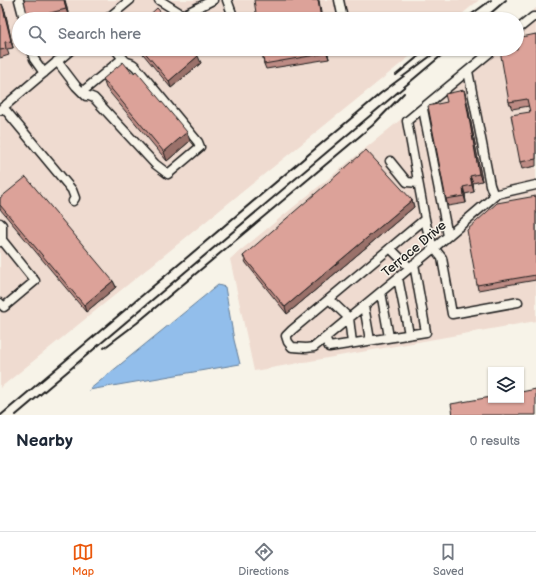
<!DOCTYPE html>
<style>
:root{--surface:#fff;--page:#f6f6f7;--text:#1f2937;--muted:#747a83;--line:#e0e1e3;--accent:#ea580c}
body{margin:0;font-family:"Balsamiq Sans",sans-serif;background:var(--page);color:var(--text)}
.controls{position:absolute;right:12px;bottom:12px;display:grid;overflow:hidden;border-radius:0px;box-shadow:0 1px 3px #0004}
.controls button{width:36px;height:36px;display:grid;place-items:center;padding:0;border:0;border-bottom:1px solid var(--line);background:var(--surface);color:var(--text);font:20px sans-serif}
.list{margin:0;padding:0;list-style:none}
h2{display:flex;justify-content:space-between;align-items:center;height:52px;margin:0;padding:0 16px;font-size:17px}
h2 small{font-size:13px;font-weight:400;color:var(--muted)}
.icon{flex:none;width:22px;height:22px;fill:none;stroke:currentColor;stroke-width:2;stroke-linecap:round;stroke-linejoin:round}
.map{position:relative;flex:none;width:536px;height:415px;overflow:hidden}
.search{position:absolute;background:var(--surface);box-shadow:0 1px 3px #0004;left:12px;right:12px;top:12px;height:44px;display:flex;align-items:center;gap:10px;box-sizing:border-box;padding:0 14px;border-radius:22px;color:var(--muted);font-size:15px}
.sheet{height:116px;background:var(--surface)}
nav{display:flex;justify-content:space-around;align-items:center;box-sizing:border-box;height:56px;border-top:1px solid var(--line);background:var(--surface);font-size:11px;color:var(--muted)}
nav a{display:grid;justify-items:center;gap:2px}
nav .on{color:var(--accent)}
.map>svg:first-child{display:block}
.built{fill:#efdbd0}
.water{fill:#92beeb;stroke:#637d98}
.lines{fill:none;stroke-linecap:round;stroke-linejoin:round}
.minor-casing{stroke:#1c1c1c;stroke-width:11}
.minor{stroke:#f7f3e8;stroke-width:8}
.rail{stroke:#1c1c1c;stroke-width:2}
.wall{fill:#bd8b84;stroke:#1c1c1c}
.shaded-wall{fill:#9a716b;stroke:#1c1c1c}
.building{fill:#dca299;stroke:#1c1c1c}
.labels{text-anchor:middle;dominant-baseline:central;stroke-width:3;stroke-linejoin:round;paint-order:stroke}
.street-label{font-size:13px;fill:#1c1c1c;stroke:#f7f3e8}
</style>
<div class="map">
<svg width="536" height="415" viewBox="0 0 536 415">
<rect width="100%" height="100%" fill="#f7f3e8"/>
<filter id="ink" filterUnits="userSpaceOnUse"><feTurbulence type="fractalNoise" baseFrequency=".025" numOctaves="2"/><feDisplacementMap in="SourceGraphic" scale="8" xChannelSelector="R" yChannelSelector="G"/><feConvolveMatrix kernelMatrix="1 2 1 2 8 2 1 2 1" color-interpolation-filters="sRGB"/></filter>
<g filter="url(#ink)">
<path class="built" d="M 0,0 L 479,0 L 456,19 L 19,19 L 19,49 L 419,49 L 0,388 Z
M 536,8 L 536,321 L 254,371 L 230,259 L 487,49 L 517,49 L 517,24 Z"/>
<path class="water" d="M 218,285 L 225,287 L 234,340 L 240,364 L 89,390 Z"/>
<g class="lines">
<g class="minor-casing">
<path id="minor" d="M 19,0 L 24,19
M 159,0 L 183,15 L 213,0
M 227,0 L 234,19
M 339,0 L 343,19
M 107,19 L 130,0
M 517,30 L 533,17 L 536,17
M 31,49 L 34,59 L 44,73
M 57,61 L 76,86 L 86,96 L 89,96 L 94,98 L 155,164 L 168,174 L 200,147 L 198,142 L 136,67 C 133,63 131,63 127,62 C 122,59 119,53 115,49
M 468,71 L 490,185 L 494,196
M 82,92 L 123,58
M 3,107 L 72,190 L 75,198 L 73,201
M 423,109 L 448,236
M 0,110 L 72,49
M 390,161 L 407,182 L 418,183
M 425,219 L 407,121 L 494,49
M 0,223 L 2,225 L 2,240
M 0,242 L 2,240 L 35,281 L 4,307 L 0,303
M 390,248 L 410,268
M 398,278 L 409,334
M 381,292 L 389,337
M 329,299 L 349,318 L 352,343
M 518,302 L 452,314 L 442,258 L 434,248 L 429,237 L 425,219 L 292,330 L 286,336 L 288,342 L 292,347 L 306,348 L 314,347 L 434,248 L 497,194 L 536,185
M 364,306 L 370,340
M 325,338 L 329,347 L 426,332 L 414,264"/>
</g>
<use href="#minor" class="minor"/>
<path class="rail" d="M 465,19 L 491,0
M 484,19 L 506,0
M 396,75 L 427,49
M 104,348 L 137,323 L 373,125 L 404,93
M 1,415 L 381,93 L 440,49
M 16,415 L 449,49"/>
</g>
<path class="wall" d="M 65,0 L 69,17 L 63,19 L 28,19 Z
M 0,5 L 5,11 L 13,48 L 7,49 L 9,55 L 0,58 Z
M 536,34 L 536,166 L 522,169 L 520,162 L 530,112 L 529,106 L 512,109 L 509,102 L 518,47 Z
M 139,49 L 193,49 L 201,63 L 171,88 Z
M 262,49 L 327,49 L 329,59 L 266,69 L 264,64 Z
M 133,74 L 190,141 L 167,161 L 106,88 L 103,79 Z
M 464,90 L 466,97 L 482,181 L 473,183 L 474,192 L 465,194 L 466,203 L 448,206 L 446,199 L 447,102 Z
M 536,196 L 536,280 L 478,290 L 477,285 Z
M 0,198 L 113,281 L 116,287 L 86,312 L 0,209 Z
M 412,200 L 414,207 L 287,314 L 246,263 L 243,256 Z"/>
<path class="shaded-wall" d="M 64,0 L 65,0 L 69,17 L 66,9 Z
M 318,0 L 319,0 L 322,19 L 321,19 Z
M 2,4 L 5,11 L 13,48 L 11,41 Z
M 326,49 L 327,49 L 329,59 L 327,53 Z
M 198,56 L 201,63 L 171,88 L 169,81 Z
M 464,90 L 466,97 L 482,181 L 479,174 Z
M 187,132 L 190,141 L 167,161 L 164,152 Z
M 470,176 L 473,183 L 474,192 L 472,185 Z
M 463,187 L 465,194 L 466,203 L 464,196 Z
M 412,200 L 414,207 L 287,314 L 285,307 Z
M 113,281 L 116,287 L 86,312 L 84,305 Z"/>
<path class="building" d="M 24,0 L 64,0 L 66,9 L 46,14 L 48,19 L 28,19 Z
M 254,0 L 318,0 L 321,19 L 257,19 Z
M 2,4 L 11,41 L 5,42 L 6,49 L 0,50 L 0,5 Z
M 157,8 L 167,19 L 145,19 Z
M 536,34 L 536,159 L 520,162 L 511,115 L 530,112 L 527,99 L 509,102 L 500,50 L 506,49 L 517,49 L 517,47 L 518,47 L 517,38 Z
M 142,49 L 193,49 L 198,56 L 169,81 Z
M 262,49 L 326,49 L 327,53 L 264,64 Z
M 123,62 L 133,74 L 136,71 L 187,132 L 164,152 L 103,79 Z
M 464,90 L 479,174 L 470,176 L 472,185 L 463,187 L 464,196 L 446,199 L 428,106 L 447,102 L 445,94 Z
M 366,150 L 412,200 L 285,307 L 243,256 Z
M 26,177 L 113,281 L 84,305 L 0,205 L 0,198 Z
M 536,196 L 536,275 L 477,285 L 467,230 L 497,203 Z
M 536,389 L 536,415 L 453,415 L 451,404 L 491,397 L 491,400 L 521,400 L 521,392 Z"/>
</g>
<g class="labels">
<g class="street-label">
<text transform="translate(414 249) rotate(-40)">Terrace Drive</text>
</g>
</g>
</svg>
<div class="controls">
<button><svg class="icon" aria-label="layers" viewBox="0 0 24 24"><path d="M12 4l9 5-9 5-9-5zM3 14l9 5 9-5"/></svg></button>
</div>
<div class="search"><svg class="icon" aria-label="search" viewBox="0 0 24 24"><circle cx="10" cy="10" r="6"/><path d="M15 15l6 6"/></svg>Search here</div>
</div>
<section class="sheet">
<h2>Nearby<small>0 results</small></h2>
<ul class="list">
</ul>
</section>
<nav>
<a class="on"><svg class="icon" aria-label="map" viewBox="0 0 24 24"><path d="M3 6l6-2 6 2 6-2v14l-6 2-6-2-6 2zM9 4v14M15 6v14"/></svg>Map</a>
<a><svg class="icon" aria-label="directions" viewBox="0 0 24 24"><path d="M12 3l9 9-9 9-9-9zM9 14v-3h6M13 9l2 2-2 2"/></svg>Directions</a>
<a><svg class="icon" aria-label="saved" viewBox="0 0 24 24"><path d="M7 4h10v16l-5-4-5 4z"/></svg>Saved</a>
</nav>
